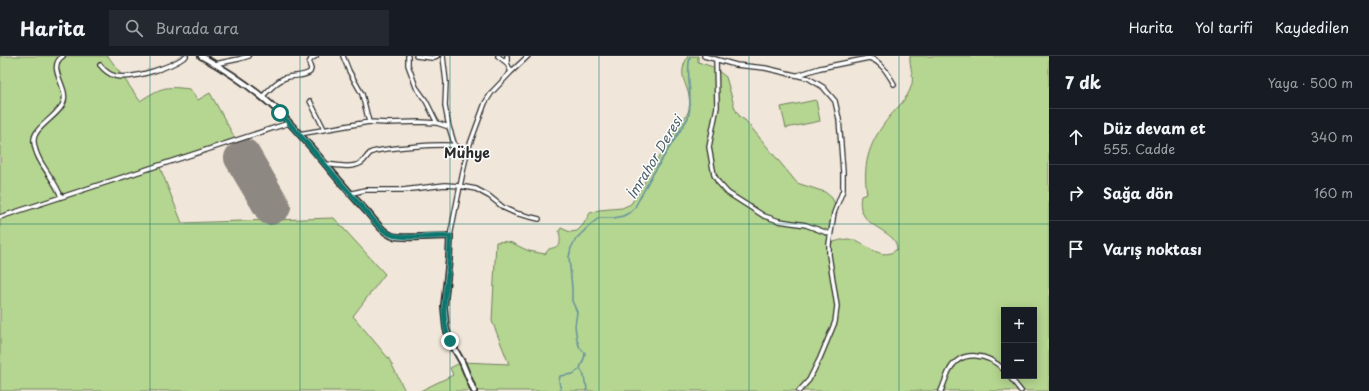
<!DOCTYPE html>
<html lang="tr">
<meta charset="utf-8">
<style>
:root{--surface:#171b24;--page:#242831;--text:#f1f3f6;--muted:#9ea1a6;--line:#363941}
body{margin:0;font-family:"Playpen Sans",sans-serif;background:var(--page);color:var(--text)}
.controls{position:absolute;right:12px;bottom:12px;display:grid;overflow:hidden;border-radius:0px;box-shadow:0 2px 10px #0003}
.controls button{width:36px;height:36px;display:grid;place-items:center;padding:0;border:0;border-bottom:1px solid var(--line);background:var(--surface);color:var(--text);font:20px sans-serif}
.stop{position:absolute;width:12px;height:12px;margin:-9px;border:3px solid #0f766e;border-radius:50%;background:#fff}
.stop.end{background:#0f766e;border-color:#fff;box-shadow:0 1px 4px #0008}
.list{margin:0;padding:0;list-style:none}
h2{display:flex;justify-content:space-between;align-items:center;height:52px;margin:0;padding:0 16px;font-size:17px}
h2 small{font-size:13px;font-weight:400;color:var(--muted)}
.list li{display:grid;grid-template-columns:26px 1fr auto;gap:12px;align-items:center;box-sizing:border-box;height:56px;padding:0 16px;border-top:1px solid var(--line)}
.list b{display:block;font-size:15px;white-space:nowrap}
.list p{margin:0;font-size:13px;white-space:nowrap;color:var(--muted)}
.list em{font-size:13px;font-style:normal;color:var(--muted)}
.icon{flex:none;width:22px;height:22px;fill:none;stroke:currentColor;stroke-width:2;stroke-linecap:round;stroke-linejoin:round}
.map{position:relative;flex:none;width:1049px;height:335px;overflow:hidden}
header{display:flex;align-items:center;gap:24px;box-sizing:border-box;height:56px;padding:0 20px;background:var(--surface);border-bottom:1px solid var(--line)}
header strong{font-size:19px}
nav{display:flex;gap:22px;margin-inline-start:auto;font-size:14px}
.search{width:280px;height:36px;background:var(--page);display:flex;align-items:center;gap:10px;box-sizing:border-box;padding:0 14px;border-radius:0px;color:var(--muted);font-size:15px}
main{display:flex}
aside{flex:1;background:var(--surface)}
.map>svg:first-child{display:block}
.green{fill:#b5d690;stroke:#70805e;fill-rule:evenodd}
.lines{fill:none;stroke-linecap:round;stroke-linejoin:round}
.stream{stroke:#65909f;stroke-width:1.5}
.runway{stroke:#8e8882;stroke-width:30}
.minor-casing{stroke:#2b2b2b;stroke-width:6}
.tertiary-casing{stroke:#2b2b2b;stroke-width:8}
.minor{stroke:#fff;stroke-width:3.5}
.tertiary{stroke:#fff;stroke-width:4.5}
.route{stroke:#0f766e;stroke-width:5}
.grid{fill:none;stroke:#0f766e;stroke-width:1;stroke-opacity:0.55}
.labels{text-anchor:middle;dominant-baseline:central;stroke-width:3;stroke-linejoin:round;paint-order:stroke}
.water-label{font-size:13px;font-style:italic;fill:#485e65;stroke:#fff}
.quarter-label{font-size:14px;font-weight:bold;fill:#2b2b2b;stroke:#fff}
</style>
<header>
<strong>Harita</strong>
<div class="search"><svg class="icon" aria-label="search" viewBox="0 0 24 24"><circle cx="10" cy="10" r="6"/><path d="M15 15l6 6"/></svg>Burada ara</div>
<nav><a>Harita</a><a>Yol tarifi</a><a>Kaydedilen</a></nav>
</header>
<main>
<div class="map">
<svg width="1049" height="335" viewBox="0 0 1049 335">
<rect width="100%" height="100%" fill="#f0e6d9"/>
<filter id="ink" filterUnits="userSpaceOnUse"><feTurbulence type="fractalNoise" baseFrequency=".025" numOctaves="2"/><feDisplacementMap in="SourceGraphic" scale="8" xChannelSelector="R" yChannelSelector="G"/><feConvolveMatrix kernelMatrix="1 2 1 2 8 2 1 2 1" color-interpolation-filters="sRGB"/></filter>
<g filter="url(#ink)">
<path class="green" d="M 0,0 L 108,0 L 140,45 C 162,31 164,30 190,33 L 198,44 L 210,37 L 236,84 L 159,109 L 182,167 L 334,162 L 385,218 L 353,260 L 389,303 L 405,335 L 0,335 Z
M 688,0 L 698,0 L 698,6 L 713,11 L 726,21 L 735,53 L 740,61 L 745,64 L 797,127 L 825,136 L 832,142 L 836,150 L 829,187 C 835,186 842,183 848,183 C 864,184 881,208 897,193 C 897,175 866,173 861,153 C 860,148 860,145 861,140 L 867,138 C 862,106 870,85 890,60 C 898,51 907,43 911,31 C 915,21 909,10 910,0 L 1049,0 L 1049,335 L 420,335 L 453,319 L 450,312 L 462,306 L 509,308 L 492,265 L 496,186 C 513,184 514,189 529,195 C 534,196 540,197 545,198 L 549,193 C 562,190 561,187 559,175 L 561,172 L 570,176 L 577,175 L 583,169 L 590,157 L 599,154 L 622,152 L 631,148 C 644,128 655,107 667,87 C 673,77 687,63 689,53 C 693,29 674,24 688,0 ZM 1004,254 L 1034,254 L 1034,320 L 1004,320 Z
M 816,44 L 820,65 L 786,72 L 781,51 Z"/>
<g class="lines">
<path class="stream" d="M 561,335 L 559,325 L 560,320 L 573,318 L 580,313
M 586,335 L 587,331 C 582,323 587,320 580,313 C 581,307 585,304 585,297 L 580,292 L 577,284 L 575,270 L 577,256 L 572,245 L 572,232 L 569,201 L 571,192 L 576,183 L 591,168 L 599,162 L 614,162 L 623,160 L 631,156 L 635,151 L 651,121 L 688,62 C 694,42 685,21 690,1"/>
<path class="runway" d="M 245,98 L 276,151 L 270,154 L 239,102 Z"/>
<g class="minor-casing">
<path id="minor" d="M 343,0 L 349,15 L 362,38 L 369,66
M 408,0 L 408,9 L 416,31 L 426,45 L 437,67
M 416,0 L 432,2 L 437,0
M 443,0 L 446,26 L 445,50 L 449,71 L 455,90
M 498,0 L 507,7
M 507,0 L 507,7 L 511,16
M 704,0 L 736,9 L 765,12 L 808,22 L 823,31 L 835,45 L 839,63 L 843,116 L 843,134 L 834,157 L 829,188 L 829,199 L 837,250 L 835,266 L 820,302 L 809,324 L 799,335
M 716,3 L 717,51 L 709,91 L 714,119 L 718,126 L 728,137 L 764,160 L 779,165 L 806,169 L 830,178
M 215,8 L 239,3 L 249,0
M 100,9 C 104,14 108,18 115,20 C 132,24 172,11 186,0
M 798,19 L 820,12 L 869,2 C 881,5 888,18 894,28
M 262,41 C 269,34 278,23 288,21 C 296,19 303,21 310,16 L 311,13 L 309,7 L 311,3 L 316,0
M 310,45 L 324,73
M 299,78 L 369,66 L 387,67 L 420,66 L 437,67 L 449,71
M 325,108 C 335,109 351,113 361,107 C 366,104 367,98 372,96 C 385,92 444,87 456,90 C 460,92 463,94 467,96
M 349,138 L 365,134 L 403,134 L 445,129 L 460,130 L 476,133 L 489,140 L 504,152 L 515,157 L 539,163
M 61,141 C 55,122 36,107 34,86 C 32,71 60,60 64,45 C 68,30 46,11 63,0
M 0,161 L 289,67
M 450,180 L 467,96 L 485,47 L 492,36 L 511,16 L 528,0
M 1009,320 L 1021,335
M 941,335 C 944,328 946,321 949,315 C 961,292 989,298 1004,314"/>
</g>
<g class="tertiary-casing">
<path id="tertiary" d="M 201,0 C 230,16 258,35 282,59 C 312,90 338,125 368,157 C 375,165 382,176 392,180 C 403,183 437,180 450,180 L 449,203 L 444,250 L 446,272 L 450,285 L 462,306 L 474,335"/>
</g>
<use href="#minor" class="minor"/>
<use href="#tertiary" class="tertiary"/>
</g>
</g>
<g class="lines" filter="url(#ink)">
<path class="route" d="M 280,57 C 310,89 336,123 365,154 C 373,163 381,175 392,179 C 402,183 437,180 450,180 C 450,193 449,205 448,217 C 445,240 440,263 450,285"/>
</g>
<path class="grid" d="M 150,0 L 150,335M 300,0 L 300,335M 450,0 L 450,335M 599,0 L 599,335M 749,0 L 749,335M 899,0 L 899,335M 0,168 L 1049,168"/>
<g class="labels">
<g class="water-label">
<text transform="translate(654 101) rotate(-59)">İmrahor Deresi</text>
</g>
<g class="quarter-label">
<text x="467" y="96">Mühye</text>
</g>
</g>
</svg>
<div class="controls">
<button>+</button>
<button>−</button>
</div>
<div class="stop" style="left:280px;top:57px"></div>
<div class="stop end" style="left:450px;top:285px"></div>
</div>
<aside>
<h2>7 dk<small>Yaya · 500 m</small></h2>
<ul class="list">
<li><svg class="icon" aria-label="ahead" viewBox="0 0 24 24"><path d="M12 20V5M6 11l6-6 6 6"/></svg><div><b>Düz devam et</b><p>555. Cadde</p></div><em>340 m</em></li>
<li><svg class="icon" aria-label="right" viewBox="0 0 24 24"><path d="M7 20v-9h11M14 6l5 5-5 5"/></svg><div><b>Sağa dön</b></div><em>160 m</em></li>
<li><svg class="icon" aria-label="arrive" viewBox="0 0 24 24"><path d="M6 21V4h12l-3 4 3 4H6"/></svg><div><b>Varış noktası</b></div></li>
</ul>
</aside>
</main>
